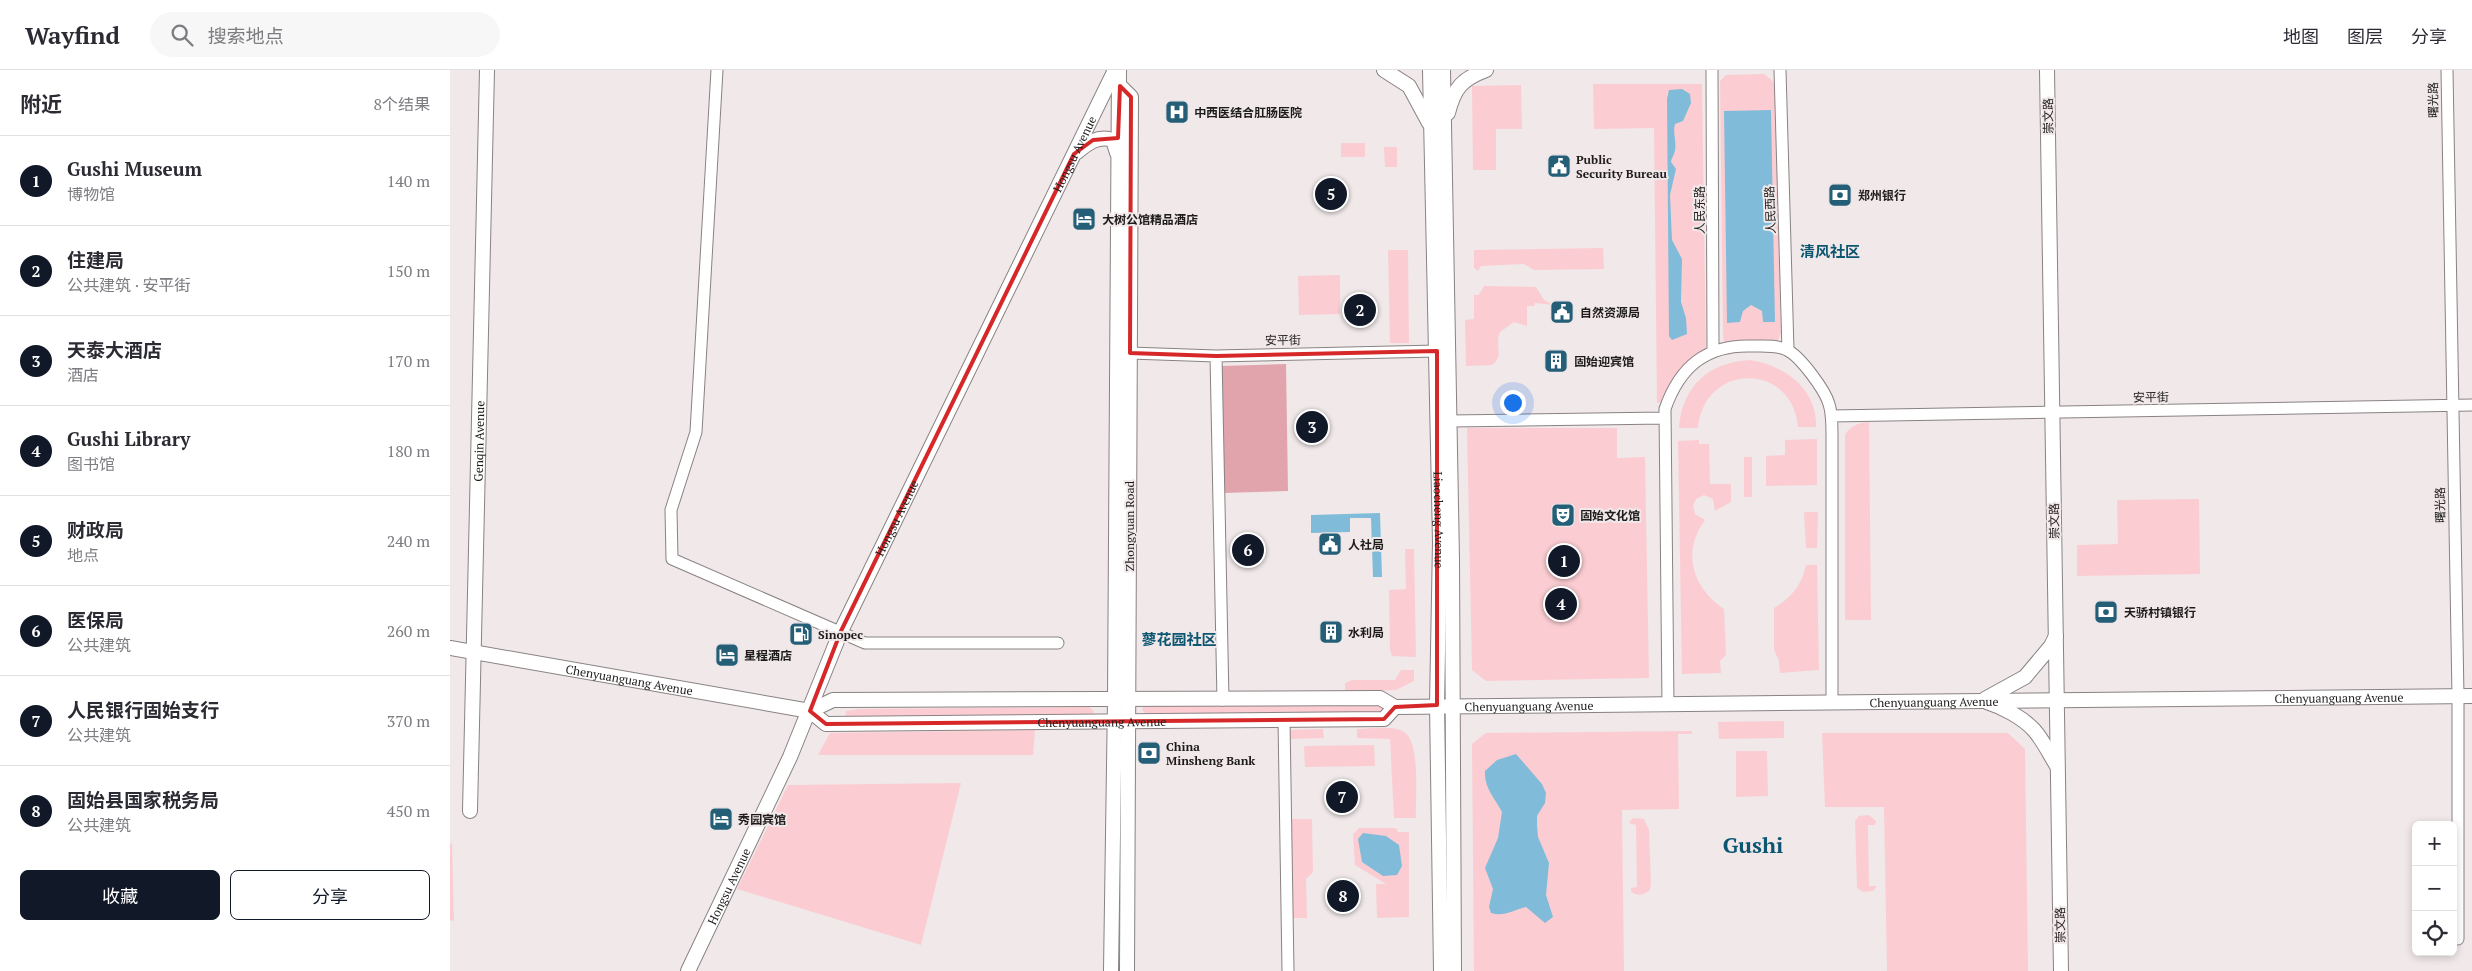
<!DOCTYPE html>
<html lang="zh">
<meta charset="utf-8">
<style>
:root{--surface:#fff;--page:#f7f7f7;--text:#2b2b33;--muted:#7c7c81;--line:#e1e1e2;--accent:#111827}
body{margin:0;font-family:"PT Serif","Noto Sans SC",serif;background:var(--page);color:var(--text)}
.controls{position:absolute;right:15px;bottom:15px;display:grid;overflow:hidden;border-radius:8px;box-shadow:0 2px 8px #0003}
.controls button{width:45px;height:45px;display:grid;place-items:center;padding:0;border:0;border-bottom:1px solid var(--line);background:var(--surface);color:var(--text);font:25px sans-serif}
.you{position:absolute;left:1062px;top:332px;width:18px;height:18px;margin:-12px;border:4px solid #fff;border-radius:50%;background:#1a73e8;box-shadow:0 0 0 8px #1a73e833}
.badge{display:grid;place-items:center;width:32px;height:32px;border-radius:50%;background:var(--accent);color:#fff;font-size:16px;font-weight:700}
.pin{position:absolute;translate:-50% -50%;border:2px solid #fff;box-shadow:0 1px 5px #0006}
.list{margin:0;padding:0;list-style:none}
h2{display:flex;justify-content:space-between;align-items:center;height:65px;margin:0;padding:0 20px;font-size:21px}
h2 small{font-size:16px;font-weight:400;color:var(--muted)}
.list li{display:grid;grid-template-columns:32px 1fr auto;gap:15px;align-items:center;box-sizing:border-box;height:90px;padding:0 20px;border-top:1px solid var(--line)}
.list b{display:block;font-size:19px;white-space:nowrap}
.list p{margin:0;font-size:16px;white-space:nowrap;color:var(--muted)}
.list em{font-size:16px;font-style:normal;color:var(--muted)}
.actions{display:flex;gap:10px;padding:15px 20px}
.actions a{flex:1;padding:11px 0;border:1px solid var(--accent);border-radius:8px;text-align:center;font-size:18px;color:var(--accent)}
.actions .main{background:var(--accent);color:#fff}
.icon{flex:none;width:28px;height:28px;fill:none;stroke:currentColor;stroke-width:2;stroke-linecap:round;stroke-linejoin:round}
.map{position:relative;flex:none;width:2022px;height:901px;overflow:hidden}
header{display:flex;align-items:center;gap:30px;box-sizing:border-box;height:70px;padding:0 25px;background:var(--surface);border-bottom:1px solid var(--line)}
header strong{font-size:24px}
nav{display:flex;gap:28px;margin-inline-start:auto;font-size:18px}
.search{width:350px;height:45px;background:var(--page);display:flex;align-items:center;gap:12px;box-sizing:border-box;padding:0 18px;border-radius:28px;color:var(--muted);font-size:19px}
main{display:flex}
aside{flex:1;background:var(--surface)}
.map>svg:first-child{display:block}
.green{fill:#fbcdd2}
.forest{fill:#e1a4ac}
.water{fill:#80bcd9}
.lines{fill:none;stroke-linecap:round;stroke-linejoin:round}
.minor-casing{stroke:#898283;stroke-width:13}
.major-casing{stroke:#898283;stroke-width:16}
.minor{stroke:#fff;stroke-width:11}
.major{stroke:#fff;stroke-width:14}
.marked{fill:none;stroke:#d62828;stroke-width:4;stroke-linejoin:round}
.labels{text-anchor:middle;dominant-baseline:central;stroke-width:4;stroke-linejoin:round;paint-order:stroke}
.street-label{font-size:12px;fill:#1e1b1b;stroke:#f0e8e9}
.poi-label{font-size:12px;font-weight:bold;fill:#1e1b1b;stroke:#f0e8e9;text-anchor:start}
.quarter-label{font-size:15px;font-weight:bold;fill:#0c5672;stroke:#f0e8e9}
.town-label{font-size:22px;font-weight:bold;fill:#0c5672;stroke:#f0e8e9}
</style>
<header>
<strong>Wayfind</strong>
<div class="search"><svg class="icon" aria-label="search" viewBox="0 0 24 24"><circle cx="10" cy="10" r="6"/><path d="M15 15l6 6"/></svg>搜索地点</div>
<nav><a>地图</a><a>图层</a><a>分享</a></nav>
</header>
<main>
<aside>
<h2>附近<small>8个结果</small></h2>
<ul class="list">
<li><span class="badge">1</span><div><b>Gushi Museum</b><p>博物馆</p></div><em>140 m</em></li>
<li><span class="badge">2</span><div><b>住建局</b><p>公共建筑 · 安平街</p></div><em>150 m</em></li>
<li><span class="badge">3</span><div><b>天泰大酒店</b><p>酒店</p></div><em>170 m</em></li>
<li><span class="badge">4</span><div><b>Gushi Library</b><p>图书馆</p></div><em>180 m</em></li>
<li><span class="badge">5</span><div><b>财政局</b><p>地点</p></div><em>240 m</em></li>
<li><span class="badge">6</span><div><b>医保局</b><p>公共建筑</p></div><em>260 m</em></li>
<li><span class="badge">7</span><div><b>人民银行固始支行</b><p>公共建筑</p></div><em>370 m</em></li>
<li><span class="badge">8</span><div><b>固始县国家税务局</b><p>公共建筑</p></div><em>450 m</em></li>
</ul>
<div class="actions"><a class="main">收藏</a><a>分享</a></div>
</aside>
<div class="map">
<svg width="2022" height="901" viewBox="0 0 2022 901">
<rect width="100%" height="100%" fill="#f0e8e9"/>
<path class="green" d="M 1314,4 L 1323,11 L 1326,20 L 1331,263 L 1327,273 L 1277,273 L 1274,271 L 1273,267 L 1270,11 L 1276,5 Z
M 1143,14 L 1252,14 L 1256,284 L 1218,331 L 1207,333 L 1204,58 L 1144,59 Z
M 1071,15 L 1072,59 L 1046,59 L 1046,100 L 1023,100 L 1022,16 Z
M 891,73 L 915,73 L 915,87 L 891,87 Z
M 934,77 L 947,77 L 947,97 L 935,97 Z
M 1153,178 L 1154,199 L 1084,200 L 1074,194 L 1031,196 L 1028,201 L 1024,198 L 1024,180 Z
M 938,180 L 958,180 L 959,273 L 940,273 Z
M 890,205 L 890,244 L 849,245 L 848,206 Z
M 1034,216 L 1086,217 L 1094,230 L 1104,235 L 1085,233 L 1084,236 L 1077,236 L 1077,256 L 1064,252 L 1050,262 C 1044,275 1055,286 1042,295 L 1016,296 L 1015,250 L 1024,249 L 1024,225 L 1029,225 Z
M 1300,290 C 1334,295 1368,319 1366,357 L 1348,357 C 1343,292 1254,292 1248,358 L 1229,358 C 1232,316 1259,292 1300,290 Z
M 1419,352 L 1421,550 L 1395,550 L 1395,365 C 1401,355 1408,353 1419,352 Z
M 1017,358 L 1167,358 L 1167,388 L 1195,387 L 1199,608 L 1036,611 L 1022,600 Z
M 1367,369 L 1367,415 L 1316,416 L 1316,386 L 1335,385 L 1335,370 Z
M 1249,370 L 1249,374 L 1259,374 L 1260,414 L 1281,414 L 1281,432 L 1265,441 L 1263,429 L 1254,425 L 1246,429 L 1243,436 L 1245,444 L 1255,450 C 1231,482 1243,518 1274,539 L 1276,585 L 1270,591 L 1271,603 L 1232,604 L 1228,371 Z
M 1294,387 L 1302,387 L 1302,427 L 1294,427 Z
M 1749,429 L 1750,504 L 1627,506 L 1627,475 L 1668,474 L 1667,430 Z
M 1354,442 L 1368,442 L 1367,478 L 1356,478 Z
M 955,479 L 964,479 L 966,587 L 942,586 L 940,580 L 939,520 L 956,519 Z
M 1356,495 L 1367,495 L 1369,600 L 1330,603 L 1329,591 L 1324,580 L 1324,538 C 1341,528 1352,515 1356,495 Z
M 951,600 L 964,600 L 964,611 L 946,620 L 895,622 L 895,613 L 902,610 L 945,610 Z
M 929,633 L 935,637 L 934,642 L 702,645 L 696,644 L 692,640 L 694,635 Z
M 639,637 L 644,641 L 643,645 L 395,650 L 396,641 L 409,639 Z
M 1334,651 L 1334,668 L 1269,669 L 1268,652 Z
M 873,659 L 874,668 L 838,669 L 838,660 Z
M 907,659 C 920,659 942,655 954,662 C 971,672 965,729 966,748 L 944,748 L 940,669 L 907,668 Z
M 585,660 L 583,685 L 368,685 L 380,663 Z
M 1242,661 L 1242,664 L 1228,664 L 1229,739 L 1172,740 L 1174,901 L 1024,901 L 1022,674 L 1036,663 Z
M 1372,663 L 1558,663 L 1575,679 L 1578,901 L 1437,901 L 1434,737 L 1375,737 Z
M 924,675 L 925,696 L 855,697 L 854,676 Z
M 1286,681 L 1317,681 L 1318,726 L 1286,727 Z
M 511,713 L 471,875 L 287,819 L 338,715 Z
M 1419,745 L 1426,751 L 1425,755 L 1418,755 L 1419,816 L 1427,816 L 1423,821 L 1413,822 L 1407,818 L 1405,751 L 1409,746 Z
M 1183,748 L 1194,749 L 1199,760 L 1201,814 L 1200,820 C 1194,825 1186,827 1181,821 L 1181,818 L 1187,817 L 1186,755 L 1179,753 Z
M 839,749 L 862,749 L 863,802 L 856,809 L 857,848 L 840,848 Z
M 909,758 L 946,758 L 948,762 L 959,762 L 959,847 L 927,848 L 926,814 L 936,814 L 905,795 L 903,764 Z
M 0,773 L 2,774 L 4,851 L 0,850 Z"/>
<path class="forest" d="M 836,294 L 838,421 L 774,423 L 771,296 Z"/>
<path class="water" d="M 1232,19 L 1240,24 L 1241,33 L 1233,51 L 1225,54 C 1222,63 1228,74 1224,84 C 1223,87 1221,89 1221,92 L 1226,99 L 1220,125 L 1222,170 L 1232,189 L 1231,232 L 1236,248 L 1237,264 L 1222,270 L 1219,266 L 1217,29 L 1219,20 Z
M 1321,40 L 1325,252 L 1313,252 L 1312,241 L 1301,235 L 1293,241 L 1290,252 L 1277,253 L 1274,41 Z
M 930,443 L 932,507 L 923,507 L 921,448 L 900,448 L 900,462 L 861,463 L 861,445 Z
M 1066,684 L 1092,714 L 1096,723 L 1095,733 L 1087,746 L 1087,755 L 1088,767 L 1099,793 L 1096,825 L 1103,847 L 1095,853 L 1076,837 C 1064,840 1054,847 1041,843 L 1039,837 L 1043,819 L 1035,798 L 1048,768 L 1052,742 C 1044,727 1034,718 1035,701 L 1047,690 Z
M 913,763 L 936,766 L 949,775 L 952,796 L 947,805 L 933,806 L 912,792 L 908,769 Z"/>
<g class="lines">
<g class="minor-casing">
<path id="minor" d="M 267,0 L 246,362 L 221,440 L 222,489 L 415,573 L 608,573
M 1262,0 L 1263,280
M 1330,0 L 1338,280
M 1997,0 L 2008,626 L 2008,869
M 680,283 L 766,286 L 987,281
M 766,286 L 773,630
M 1381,346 L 2022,335
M 1000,351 L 1214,348
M 1218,634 L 1215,339 C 1230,296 1257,274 1303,276 C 1314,276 1327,275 1337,280 C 1350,286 1375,320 1379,334 C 1382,343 1382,354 1382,364 L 1382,631
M 834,650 L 838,901"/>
</g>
<g class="major-casing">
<g id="major">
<path d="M 934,0 L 959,16 L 979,53"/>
<path id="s1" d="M 980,0 L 990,472 L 987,635 L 991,901"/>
<path d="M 993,0 L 1002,490 L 1004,901"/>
<path d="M 1597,0 L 1611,901"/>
<path d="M 670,16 L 681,27 L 677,901"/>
<path d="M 998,43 C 1004,18 1012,9 1036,0"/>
<path d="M 627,82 C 638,73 648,65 663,70 L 667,83"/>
<path id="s2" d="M 0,578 L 360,641 L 376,654 L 934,649 L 945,637"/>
<path d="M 1535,629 L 1575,607 L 1601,576 L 1606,566"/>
<path d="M 1537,632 C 1553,637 1573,648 1584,660 C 1593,670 1600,685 1607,696"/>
<path id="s3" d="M 360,641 L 383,630 L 930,628 L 945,637 L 2022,626"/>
<path id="s4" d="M 20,741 L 37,0"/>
<path id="s5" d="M 238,901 L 340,687 L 391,561 L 665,0"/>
<path d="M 661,901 L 665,629 L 669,0"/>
</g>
</g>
<use href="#minor" class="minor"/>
<use href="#major" class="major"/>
</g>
<path class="marked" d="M 670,16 L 681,27 L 680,283 L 766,286 L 987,281 L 987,635 L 945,637 L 934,649 L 376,654 L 360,641 L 391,561 L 624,84 L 643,70 L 668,68 Z"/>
<defs>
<g id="hospital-square" transform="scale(1.25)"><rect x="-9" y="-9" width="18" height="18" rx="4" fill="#245e77" stroke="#f0e8e9"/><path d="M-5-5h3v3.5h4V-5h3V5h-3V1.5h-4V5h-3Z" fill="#fff"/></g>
<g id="civic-square" transform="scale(1.25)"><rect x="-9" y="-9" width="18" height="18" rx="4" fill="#245e77" stroke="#f0e8e9"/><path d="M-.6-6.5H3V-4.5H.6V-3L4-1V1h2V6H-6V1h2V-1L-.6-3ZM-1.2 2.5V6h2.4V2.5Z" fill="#fff"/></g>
<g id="bank-square" transform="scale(1.25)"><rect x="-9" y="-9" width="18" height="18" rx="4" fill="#245e77" stroke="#f0e8e9"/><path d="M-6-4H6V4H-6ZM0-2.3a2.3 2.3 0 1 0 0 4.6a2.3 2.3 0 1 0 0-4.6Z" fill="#fff"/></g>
<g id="hotel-square" transform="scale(1.25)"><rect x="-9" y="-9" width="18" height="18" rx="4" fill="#245e77" stroke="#f0e8e9"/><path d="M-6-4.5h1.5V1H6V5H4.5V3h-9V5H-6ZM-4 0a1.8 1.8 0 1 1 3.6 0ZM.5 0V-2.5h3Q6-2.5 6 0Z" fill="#fff"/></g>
<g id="building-square" transform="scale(1.25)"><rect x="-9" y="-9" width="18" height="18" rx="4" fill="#245e77" stroke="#f0e8e9"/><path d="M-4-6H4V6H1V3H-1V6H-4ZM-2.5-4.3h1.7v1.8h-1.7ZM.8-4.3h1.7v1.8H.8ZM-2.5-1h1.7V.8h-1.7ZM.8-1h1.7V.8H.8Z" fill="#fff"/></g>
<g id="theatre-square" transform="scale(1.25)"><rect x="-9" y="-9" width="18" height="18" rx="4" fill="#245e77" stroke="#f0e8e9"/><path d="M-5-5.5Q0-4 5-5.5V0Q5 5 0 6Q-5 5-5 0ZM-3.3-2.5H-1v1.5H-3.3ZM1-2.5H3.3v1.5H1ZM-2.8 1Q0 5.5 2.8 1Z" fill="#fff"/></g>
<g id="fuel-square" transform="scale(1.25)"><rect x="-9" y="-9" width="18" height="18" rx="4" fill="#245e77" stroke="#f0e8e9"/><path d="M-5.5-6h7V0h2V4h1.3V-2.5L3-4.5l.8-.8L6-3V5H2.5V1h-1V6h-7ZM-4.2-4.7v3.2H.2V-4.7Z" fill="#fff"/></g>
</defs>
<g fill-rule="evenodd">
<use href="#hospital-square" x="727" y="42"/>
<use href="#civic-square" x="1109" y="96"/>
<use href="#bank-square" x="1390" y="125"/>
<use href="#hotel-square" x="634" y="149"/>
<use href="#civic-square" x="1112" y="242"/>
<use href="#building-square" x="1106" y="291"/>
<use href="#theatre-square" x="1113" y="445"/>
<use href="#civic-square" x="880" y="474"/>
<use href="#bank-square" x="1656" y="542"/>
<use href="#building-square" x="881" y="562"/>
<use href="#fuel-square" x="351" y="564"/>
<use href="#hotel-square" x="277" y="585"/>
<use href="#bank-square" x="699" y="683"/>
<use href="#hotel-square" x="271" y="749"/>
</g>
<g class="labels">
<g class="street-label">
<text transform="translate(1983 30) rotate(-91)">曙光路</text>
<text transform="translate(1598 46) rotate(-91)">崇文路</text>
<text stroke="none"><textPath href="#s5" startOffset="904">Hongsu Avenue</textPath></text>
<text transform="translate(1249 140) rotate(-90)">人民东路</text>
<text transform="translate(1320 140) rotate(-92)">人民西路</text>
<text transform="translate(833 270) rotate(-1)">安平街</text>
<text transform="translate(1701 327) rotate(-1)">安平街</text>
<text stroke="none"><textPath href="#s4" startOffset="370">Genqin Avenue</textPath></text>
<text transform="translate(1990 435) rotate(-91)">曙光路</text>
<text stroke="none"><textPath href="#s5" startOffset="499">Hongsu Avenue</textPath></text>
<text stroke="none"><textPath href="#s1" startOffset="450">Liaocheng Avenue</textPath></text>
<text transform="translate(1604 451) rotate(-91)">崇文路</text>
<text transform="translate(679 456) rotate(-90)">Zhongyuan Road</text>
<text stroke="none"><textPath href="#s2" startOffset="182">Chenyuanguang Avenue</textPath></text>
<text stroke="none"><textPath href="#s3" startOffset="1534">Chenyuanguang Avenue</textPath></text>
<text stroke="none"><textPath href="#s3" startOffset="1129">Chenyuanguang Avenue</textPath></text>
<text stroke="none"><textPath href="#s3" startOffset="724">Chenyuanguang Avenue</textPath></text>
<text stroke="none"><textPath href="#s2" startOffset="662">Chenyuanguang Avenue</textPath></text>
<text stroke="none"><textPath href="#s5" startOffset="94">Hongsu Avenue</textPath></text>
<text transform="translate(1610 855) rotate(-91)">崇文路</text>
</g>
<g class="poi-label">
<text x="744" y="42">中西医结合肛肠医院</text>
<text x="1126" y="89">Public<tspan x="1126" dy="14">Security Bureau</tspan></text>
<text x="1408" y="125">郑州银行</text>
<text x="652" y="149">大树公馆精品酒店</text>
<text x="1130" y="242">自然资源局</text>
<text x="1124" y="291">固始迎宾馆</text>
<text x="1130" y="445">固始文化馆</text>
<text x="898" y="474">人社局</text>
<text x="1674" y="542">天骄村镇银行</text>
<text x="898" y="562">水利局</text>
<text x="368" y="564">Sinopec</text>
<text x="294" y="585">星程酒店</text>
<text x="716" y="676">China<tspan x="716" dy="14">Minsheng Bank</tspan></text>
<text x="288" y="749">秀园宾馆</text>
</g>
<g class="quarter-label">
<text x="1380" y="181">清风社区</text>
<text x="729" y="569">蓼花园社区</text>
</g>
<g class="town-label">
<text x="1303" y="774">Gushi</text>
</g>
</g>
</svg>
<div class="controls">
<button>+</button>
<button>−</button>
<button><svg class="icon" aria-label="locate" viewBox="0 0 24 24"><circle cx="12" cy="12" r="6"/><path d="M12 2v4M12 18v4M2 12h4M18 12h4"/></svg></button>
</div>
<div class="you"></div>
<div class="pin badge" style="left:1114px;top:491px">1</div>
<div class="pin badge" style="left:910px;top:240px">2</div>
<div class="pin badge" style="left:862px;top:357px">3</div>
<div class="pin badge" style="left:1111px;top:534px">4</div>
<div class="pin badge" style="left:881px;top:124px">5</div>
<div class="pin badge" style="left:798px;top:480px">6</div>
<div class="pin badge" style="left:892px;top:727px">7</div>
<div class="pin badge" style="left:893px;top:826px">8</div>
</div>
</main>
